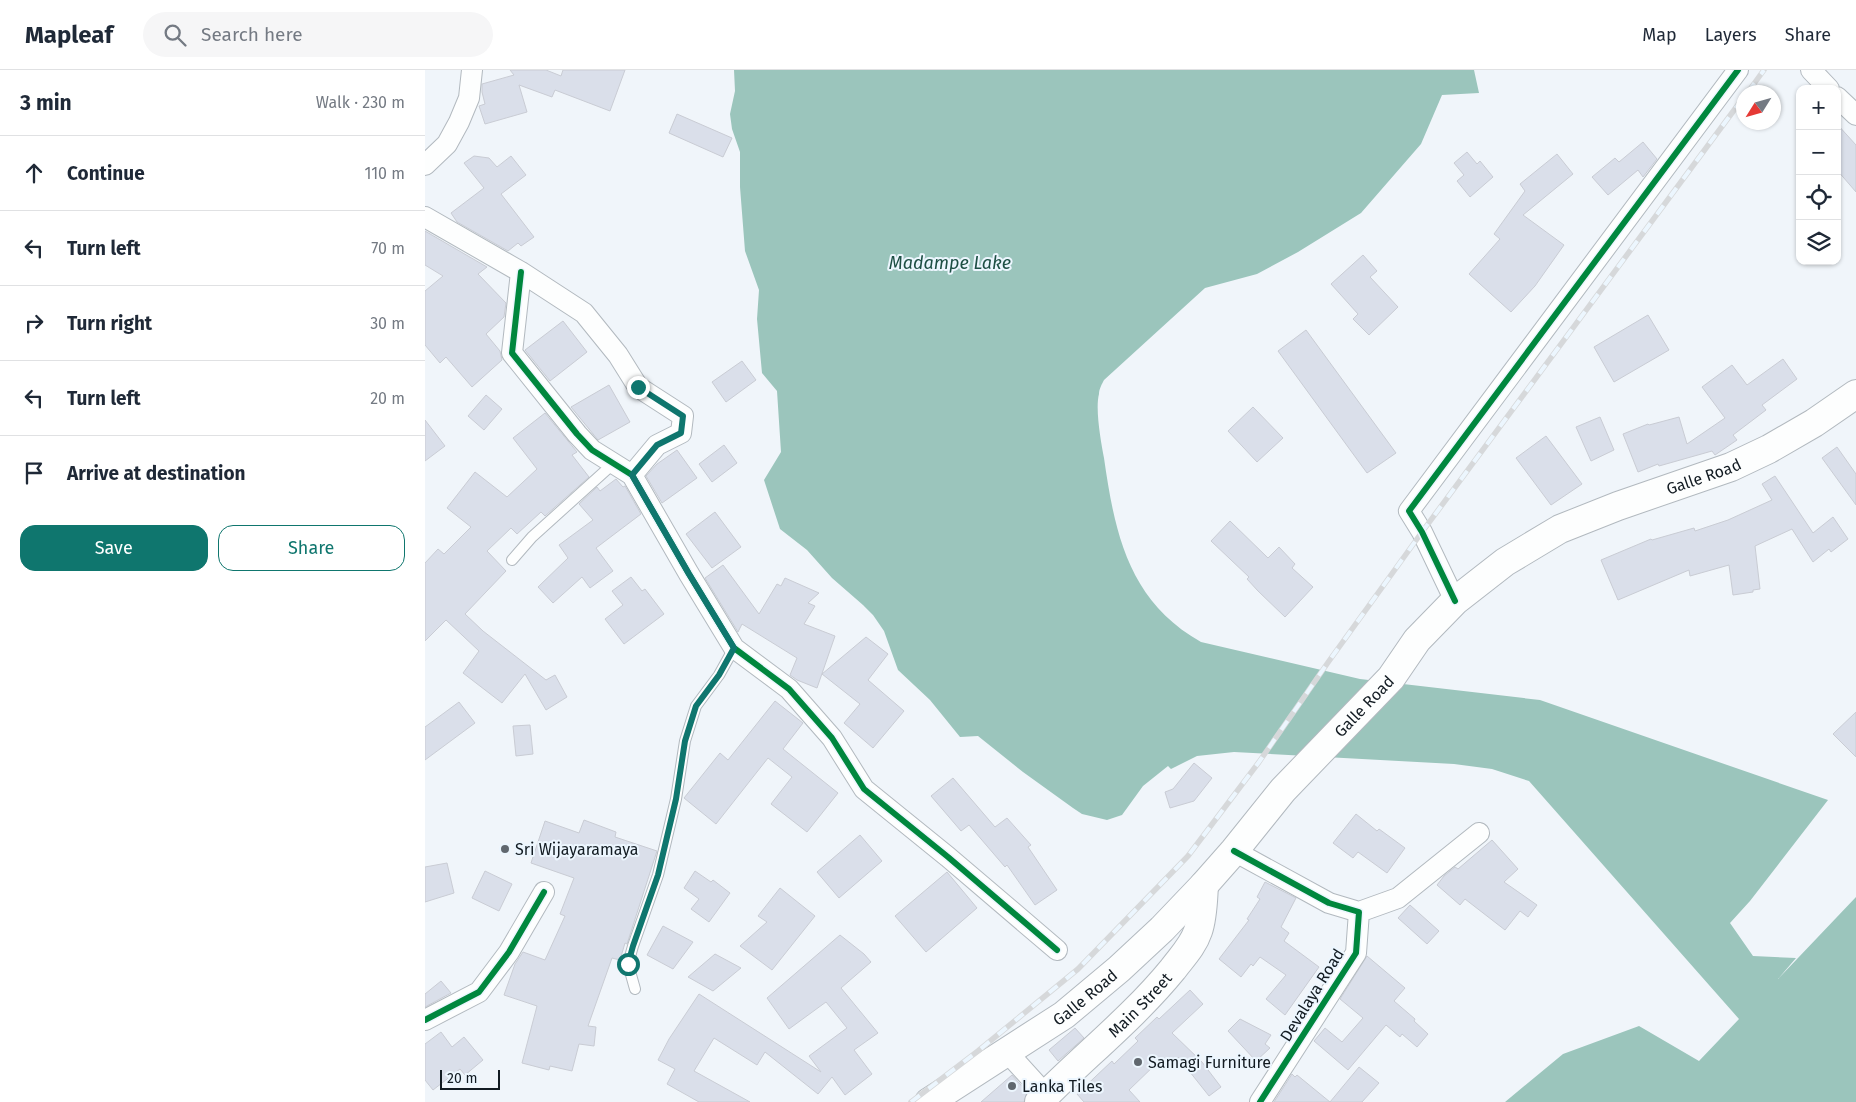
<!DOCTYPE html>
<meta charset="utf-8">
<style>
:root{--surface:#fff;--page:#f6f6f7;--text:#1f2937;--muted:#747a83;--line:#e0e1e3;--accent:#0f766e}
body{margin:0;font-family:"Fira Sans",sans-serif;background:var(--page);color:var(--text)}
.controls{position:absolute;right:15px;top:15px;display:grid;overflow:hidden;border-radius:10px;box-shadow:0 1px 4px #0004}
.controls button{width:45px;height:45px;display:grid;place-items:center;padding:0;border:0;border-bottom:1px solid var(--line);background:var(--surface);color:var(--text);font:25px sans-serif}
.compass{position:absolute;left:1311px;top:15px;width:45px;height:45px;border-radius:50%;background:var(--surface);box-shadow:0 1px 4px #0004;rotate:233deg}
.scale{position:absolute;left:15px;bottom:12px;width:60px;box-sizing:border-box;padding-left:5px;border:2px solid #121b22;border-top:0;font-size:14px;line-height:18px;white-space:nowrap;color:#121b22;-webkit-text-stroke:4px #ecf6fe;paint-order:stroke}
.stop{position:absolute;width:15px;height:15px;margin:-11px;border:4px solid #0f766e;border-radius:50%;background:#fff}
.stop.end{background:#0f766e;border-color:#fff;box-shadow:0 1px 5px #0008}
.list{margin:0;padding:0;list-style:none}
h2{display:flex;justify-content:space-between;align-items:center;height:65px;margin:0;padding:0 20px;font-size:21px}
h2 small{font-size:16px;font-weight:400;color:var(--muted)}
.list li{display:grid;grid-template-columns:32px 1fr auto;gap:15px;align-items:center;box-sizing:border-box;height:75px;padding:0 20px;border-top:1px solid var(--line)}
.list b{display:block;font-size:19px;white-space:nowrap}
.list em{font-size:16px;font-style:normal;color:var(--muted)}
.actions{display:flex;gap:10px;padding:15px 20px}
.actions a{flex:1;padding:11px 0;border:1px solid var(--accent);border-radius:15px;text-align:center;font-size:18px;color:var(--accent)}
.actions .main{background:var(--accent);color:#fff}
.icon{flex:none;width:28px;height:28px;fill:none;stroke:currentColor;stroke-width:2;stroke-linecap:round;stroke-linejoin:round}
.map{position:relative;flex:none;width:1431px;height:1032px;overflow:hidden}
header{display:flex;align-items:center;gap:30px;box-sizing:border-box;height:70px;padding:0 25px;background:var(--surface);border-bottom:1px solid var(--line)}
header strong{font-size:24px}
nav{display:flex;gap:28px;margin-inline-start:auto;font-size:18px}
.search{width:350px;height:45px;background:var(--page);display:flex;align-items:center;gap:12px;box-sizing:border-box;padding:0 18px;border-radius:28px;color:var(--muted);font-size:19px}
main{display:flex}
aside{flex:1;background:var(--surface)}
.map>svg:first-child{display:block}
.water{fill:#9bc5bc}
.building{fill:#dadfea;stroke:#c9ccd4}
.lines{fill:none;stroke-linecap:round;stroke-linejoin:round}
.service-casing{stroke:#b2b9bf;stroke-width:12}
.minor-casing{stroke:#b2b9bf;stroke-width:22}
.primary-casing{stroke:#b2b9bf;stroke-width:30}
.trunk-casing{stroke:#b2b9bf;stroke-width:30}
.service{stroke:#fdfefe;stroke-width:10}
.minor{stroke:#fdfefe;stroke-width:20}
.primary{stroke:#fdfefe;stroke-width:28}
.trunk{stroke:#fdfefe;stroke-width:28}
.rail-casing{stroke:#d6d8da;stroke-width:5.5}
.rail{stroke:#ecf6fe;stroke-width:4;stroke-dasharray:11;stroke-linecap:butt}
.cycleway-casing{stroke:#ecf6fe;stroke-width:9}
.cycleway{stroke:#00873e;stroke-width:6}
.route{stroke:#0f766e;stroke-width:6}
.poi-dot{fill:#60676e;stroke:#ecf6fe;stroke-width:2}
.labels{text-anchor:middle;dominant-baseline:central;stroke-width:4;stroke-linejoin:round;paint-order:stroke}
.street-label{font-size:16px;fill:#121b22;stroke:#ecf6fe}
.poi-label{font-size:16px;fill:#121b22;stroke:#ecf6fe;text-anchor:start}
.water-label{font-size:18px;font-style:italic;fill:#1d4f44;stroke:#ecf6fe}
</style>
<header>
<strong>Mapleaf</strong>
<div class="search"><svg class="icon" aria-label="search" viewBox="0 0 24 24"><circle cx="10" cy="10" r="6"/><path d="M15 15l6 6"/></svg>Search here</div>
<nav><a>Map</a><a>Layers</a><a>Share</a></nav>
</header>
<main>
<aside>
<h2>3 min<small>Walk · 230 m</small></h2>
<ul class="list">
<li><svg class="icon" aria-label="ahead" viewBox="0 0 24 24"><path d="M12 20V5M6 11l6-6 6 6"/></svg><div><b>Continue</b></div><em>110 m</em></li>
<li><svg class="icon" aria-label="left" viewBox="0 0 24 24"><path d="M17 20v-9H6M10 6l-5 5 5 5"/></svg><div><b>Turn left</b></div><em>70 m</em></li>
<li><svg class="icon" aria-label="right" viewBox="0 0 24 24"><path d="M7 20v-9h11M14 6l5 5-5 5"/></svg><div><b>Turn right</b></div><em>30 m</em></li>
<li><svg class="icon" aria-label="left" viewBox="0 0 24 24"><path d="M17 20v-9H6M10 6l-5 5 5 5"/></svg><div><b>Turn left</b></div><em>20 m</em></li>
<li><svg class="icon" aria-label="arrive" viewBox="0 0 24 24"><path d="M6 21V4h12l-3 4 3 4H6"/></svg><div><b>Arrive at destination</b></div></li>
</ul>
<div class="actions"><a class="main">Save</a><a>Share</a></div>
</aside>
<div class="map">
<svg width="1431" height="1032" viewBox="0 0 1431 1032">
<rect width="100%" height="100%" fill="#f0f5fa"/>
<path class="water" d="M 309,0 L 1049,0 L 1054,23 L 1017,25 L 996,74 L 936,143 L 873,182 L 832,204 L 780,218 L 679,310 C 677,314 674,319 674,324 C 670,339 676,372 679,388 C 690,465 704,531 776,572 L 935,609 L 1115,630 L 1403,730 L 1325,831 L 1305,853 L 1328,886 L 1371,888 L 1353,909 L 1431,827 L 1431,1032 L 1080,1032 L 1138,984 L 1214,956 L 1274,991 L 1314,949 L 1104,711 L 1067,699 L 1029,694 L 809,682 L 772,686 L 746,699 L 743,696 L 718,716 L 697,745 L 682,750 L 657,744 L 648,738 L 598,702 L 553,666 L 535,667 L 505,630 L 473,600 L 459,561 L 448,545 L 438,535 L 407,508 L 382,480 L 355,459 L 339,410 L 356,382 L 352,321 L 337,303 L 332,249 L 334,220 L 320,181 L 315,117 L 315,82 L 307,59 L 305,44 L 310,21 Z"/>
<path class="building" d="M 85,0 L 121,0 L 136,6 L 138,0 L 200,0 L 185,41 L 130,20 L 127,27 L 94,15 L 102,42 L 60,54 L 54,36 L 60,34 L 57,22 L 57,14 L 89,5 Z
M 252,44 L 307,68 L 298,87 L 244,63 Z
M 1412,54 L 1431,75 L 1431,122 L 1412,100 Z
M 1218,72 L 1232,89 L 1218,107 L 1213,100 L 1183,125 L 1167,107 L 1190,88 L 1194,92 Z
M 1042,82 L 1052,94 L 1055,91 L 1068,107 L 1045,127 L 1032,111 L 1039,105 L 1029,93 Z
M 1132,84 L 1148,104 L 1098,145 L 1139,175 L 1110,216 L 1086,242 L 1044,204 L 1075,169 L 1069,164 L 1100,121 L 1095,114 Z
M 49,86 L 64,88 L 72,97 L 86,86 L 101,105 L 76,124 L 109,167 L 96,176 L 93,173 L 83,181 L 32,152 L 26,143 L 59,118 L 39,93 Z
M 0,161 L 62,197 L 53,204 L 81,233 L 79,247 L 61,264 L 75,281 L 77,290 L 47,317 L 21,287 L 15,293 L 0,275 L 0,221 L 18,206 L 0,195 Z
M 938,185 L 952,201 L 945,207 L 973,237 L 944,265 L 928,249 L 933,244 L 906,214 Z
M 1223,245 L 1244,280 L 1189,312 L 1169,277 Z
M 138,251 L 162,282 L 125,311 L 100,280 Z
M 881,260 L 971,383 L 942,403 L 853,281 Z
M 1358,289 L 1372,309 L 1337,335 L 1341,340 L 1308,365 L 1312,370 L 1290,385 L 1287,381 L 1234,396 L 1233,394 L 1213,402 L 1198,364 L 1223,354 L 1224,355 L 1254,347 L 1262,374 L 1300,348 L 1277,317 L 1307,295 L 1322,315 Z
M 317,291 L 331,310 L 301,332 L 287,312 Z
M 184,315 L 205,352 L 173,370 L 146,337 Z
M 61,325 L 77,339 L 59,360 L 43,346 Z
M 828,337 L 858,368 L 832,392 L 803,361 Z
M 120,343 L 152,382 L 147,385 L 164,407 L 120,446 L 116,442 L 92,464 L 86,458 L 62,481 L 81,501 L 40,544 L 58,561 L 121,610 L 130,605 L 142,627 L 121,640 L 100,604 L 77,633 L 38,603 L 54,581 L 21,550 L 0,571 L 0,493 L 13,479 L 19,484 L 46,457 L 22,438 L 50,402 L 82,427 L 112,399 L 88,368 Z
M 1175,347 L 1189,380 L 1166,391 L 1151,357 Z
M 0,350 L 20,376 L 0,391 Z
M 1121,366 L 1157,414 L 1126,435 L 1091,388 Z
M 299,375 L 312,393 L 287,412 L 274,394 Z
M 1412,377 L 1431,404 L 1431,435 L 1397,388 Z
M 252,380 L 272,408 L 237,433 L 221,406 L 232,394 Z
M 1350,406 L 1388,463 L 1408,447 L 1423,469 L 1406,482 L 1404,479 L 1388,492 L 1367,459 L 1330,476 L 1335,519 L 1328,520 L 1328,522 L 1308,525 L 1304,495 L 1265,506 L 1264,500 L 1193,530 L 1176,490 L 1226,469 L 1227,470 L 1269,458 L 1270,461 L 1303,450 L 1347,430 L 1337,414 Z
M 191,409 L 198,417 L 200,416 L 216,444 L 171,478 L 188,501 L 165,518 L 157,507 L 128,533 L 113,517 L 143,488 L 134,475 L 168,450 L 154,434 L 172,417 L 175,421 Z
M 290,442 L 316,477 L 287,498 L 261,464 Z
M 805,451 L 843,488 L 854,477 L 870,494 L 867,498 L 888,517 L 860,547 L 833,521 L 822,509 L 824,507 L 786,471 Z
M 298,495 L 334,544 L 352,514 L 356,516 L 360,508 L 394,523 L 383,533 L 390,536 L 379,554 L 410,566 L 392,618 L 372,610 L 365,605 L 372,588 L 317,554 L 313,562 L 280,508 Z
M 206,507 L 217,521 L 220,519 L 239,544 L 199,574 L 180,549 L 198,535 L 187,521 Z
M 441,567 L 463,584 L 443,610 L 479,641 L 448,678 L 419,653 L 435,634 L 397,604 Z
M 350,631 L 378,653 L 358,679 L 413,723 L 382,762 L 346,734 L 367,707 L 343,688 L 291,754 L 259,728 L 295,683 L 303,690 Z
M 34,632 L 50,653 L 0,690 L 0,657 Z
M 1431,642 L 1431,687 L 1408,664 Z
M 105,655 L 108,684 L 91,686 L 88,656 Z
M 769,693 L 787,708 L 769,731 L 745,738 L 740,722 L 748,719 Z
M 528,708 L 570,757 L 582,748 L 606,775 L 603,777 L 632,820 L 610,835 L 582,795 L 580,797 L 544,755 L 536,761 L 506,726 Z
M 931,744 L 952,761 L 954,759 L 980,778 L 962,803 L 933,782 L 928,788 L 908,773 Z
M 159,750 L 191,762 L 190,767 L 232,781 L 202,874 L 200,873 L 195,890 L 187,888 L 163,956 L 171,957 L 169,976 L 154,974 L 147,1001 L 125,996 L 124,1000 L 97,993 L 112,936 L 79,925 L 90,894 L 98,882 L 120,890 L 140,846 L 135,844 L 149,808 L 106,793 L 120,751 L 154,763 Z
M 435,765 L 457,791 L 414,828 L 392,802 Z
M 1067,770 L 1093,799 L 1079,812 L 1112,835 L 1103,847 L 1095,841 L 1080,860 L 1040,829 L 1035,835 L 1012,815 L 1019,806 L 1030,797 L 1033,799 Z
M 22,793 L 29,823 L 0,832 L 0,797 Z
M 60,801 L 87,814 L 74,841 L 47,828 Z
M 270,801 L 286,812 L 288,810 L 305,823 L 284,852 L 266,839 L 274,829 L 259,818 Z
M 522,802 L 552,838 L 501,882 L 470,846 Z
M 840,812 L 871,828 L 856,857 L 864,863 L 859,871 L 894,897 L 860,945 L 841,929 L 861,905 L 835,887 L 828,896 L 826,894 L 816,907 L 794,889 L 824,850 L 822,849 L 835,829 L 832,827 Z
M 355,818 L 390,846 L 347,900 L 315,876 L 342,852 L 333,846 Z
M 985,835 L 1014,861 L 1002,874 L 973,848 Z
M 238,856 L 268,872 L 248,899 L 222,885 Z
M 415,865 L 439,884 L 446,892 L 416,918 L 453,963 L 429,980 L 447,1004 L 420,1025 L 407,1007 L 393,1024 L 340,982 L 332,995 L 289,968 L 269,1001 L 325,1032 L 274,1032 L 242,1014 L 250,999 L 233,990 L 244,969 L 274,924 L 396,1002 L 384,986 L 422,958 L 401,932 L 364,959 L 342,928 Z
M 290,884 L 316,898 L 288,921 L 263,907 Z
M 942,886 L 980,918 L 969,931 L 990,949 L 989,951 L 1003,964 L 992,977 L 977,964 L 975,967 L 961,955 L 923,1000 L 889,971 L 900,958 L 917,972 L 938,948 L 915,929 Z
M 16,911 L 26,923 L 0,937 L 0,924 Z
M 765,920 L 778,934 L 747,963 L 777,992 L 796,1017 L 784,1026 L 753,987 L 741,999 L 733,992 L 704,1020 L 715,1032 L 659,1032 L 652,1024 L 687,991 L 689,994 L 713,971 L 710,968 L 732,947 L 734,949 Z
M 815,949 L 846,965 L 840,974 L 845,978 L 831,991 L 803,961 Z
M 650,958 L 659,968 L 633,991 L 624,980 Z
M 16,962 L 27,977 L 39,967 L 58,990 L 40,1005 L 35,999 L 8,1020 L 0,1010 L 0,974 Z
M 934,997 L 954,1013 L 937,1032 L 849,1032 L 867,1004 L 870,1007 L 872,1005 L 905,1032 Z
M 587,1005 L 602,1022 L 599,1032 L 556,1032 Z"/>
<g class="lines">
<g class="service-casing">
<path id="service" d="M 87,490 L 107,467 L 189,393
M 210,919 L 203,894 L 208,876 L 233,805 L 251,729 L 260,671 L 271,636 L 294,605 L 309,578"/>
</g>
<g class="minor-casing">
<path id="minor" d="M 1386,0 L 1404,19
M 1412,27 L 1431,45
M 0,95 L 22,74 L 34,52 L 44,28 L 47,0
M 0,147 L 96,202 L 159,243 L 193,285 L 213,317 L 258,346 L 256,363 L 232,375 L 207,405
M 96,202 L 87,283 L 152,364 L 167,380 L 207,405 L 264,504 L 309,578 L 364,619 L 407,668 L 439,719 L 523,787 L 632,880
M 1030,531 L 997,462 L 984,441 L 1313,0
M 809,781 L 904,833 L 934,842 L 931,883 L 835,1032
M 934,842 L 973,828 L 1054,763
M 0,950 L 54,922 L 84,882 L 119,822
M 582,982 L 621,1025"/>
</g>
<g class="primary-casing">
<g id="primary">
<path id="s1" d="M 614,1032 C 658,987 708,948 748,899 C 757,887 768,876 773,861 C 778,847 778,830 779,815"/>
</g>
</g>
<g class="trunk-casing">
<g id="trunk">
<path id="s2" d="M 504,1032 L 639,945 L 694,899 L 737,859 L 779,815 L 809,781 L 858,720 L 966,608 L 992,570 L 1030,531 L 1080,492 L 1135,459 L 1193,436 L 1306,397 L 1344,379 L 1389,353 L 1431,324"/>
</g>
</g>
<use href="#service" class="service"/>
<use href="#minor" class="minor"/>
<use href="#primary" class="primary"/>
<use href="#trunk" class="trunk"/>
<g class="rail-casing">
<path id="rail" d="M 1323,22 L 1339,0
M 486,1032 L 553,981 L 653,899 L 763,786 L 834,692 L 904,591 L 997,462 L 1318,28"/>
</g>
<use href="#rail" class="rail"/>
<g class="cycleway-casing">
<path id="cycleway" d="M 96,202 L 87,283 L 152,364 L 167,380 L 207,405 L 264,504 L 309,578 L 364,619 L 407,668 L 439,719 L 523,787 L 632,880
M 1030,531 L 997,462 L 984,441 L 1313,0
M 809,781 L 904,833 L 934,842 L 931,883 L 835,1032
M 0,950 L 54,922 L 84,882 L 119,822"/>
</g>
<use href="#cycleway" class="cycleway"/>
</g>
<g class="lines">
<path class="route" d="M 203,894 L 208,876 L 233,805 L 251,729 L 260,671 L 271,636 L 294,605 L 309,578 L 264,504 L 207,405 L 232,375 L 256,363 L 258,346 L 213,317"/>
</g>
<g class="poi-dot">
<circle cx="80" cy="779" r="5"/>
<circle cx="713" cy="992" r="5"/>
<circle cx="587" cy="1016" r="5"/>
</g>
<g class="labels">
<g class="street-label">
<text stroke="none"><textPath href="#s2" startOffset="1012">Galle Road</textPath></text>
<text stroke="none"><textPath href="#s2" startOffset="592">Galle Road</textPath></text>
<text transform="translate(887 925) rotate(-58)">Devalaya Road</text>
<text stroke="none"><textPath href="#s2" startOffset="188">Galle Road</textPath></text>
<text stroke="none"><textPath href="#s1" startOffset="140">Main Street</textPath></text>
</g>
<g class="poi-label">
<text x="90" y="779">Sri Wijayaramaya</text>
<text x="723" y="992">Samagi Furniture</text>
<text x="597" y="1016">Lanka Tiles</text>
</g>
<g class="water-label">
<text x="525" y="193">Madampe Lake</text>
</g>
</g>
</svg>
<div class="controls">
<button>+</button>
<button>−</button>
<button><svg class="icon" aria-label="locate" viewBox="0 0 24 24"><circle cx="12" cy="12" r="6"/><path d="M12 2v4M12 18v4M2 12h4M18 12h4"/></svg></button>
<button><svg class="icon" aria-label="layers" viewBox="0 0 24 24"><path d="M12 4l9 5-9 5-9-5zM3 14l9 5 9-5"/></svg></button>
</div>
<svg class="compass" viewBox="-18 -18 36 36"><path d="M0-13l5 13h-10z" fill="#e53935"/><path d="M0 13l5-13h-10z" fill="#747a83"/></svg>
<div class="scale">20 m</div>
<div class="stop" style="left:203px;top:894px"></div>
<div class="stop end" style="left:213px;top:317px"></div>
</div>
</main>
